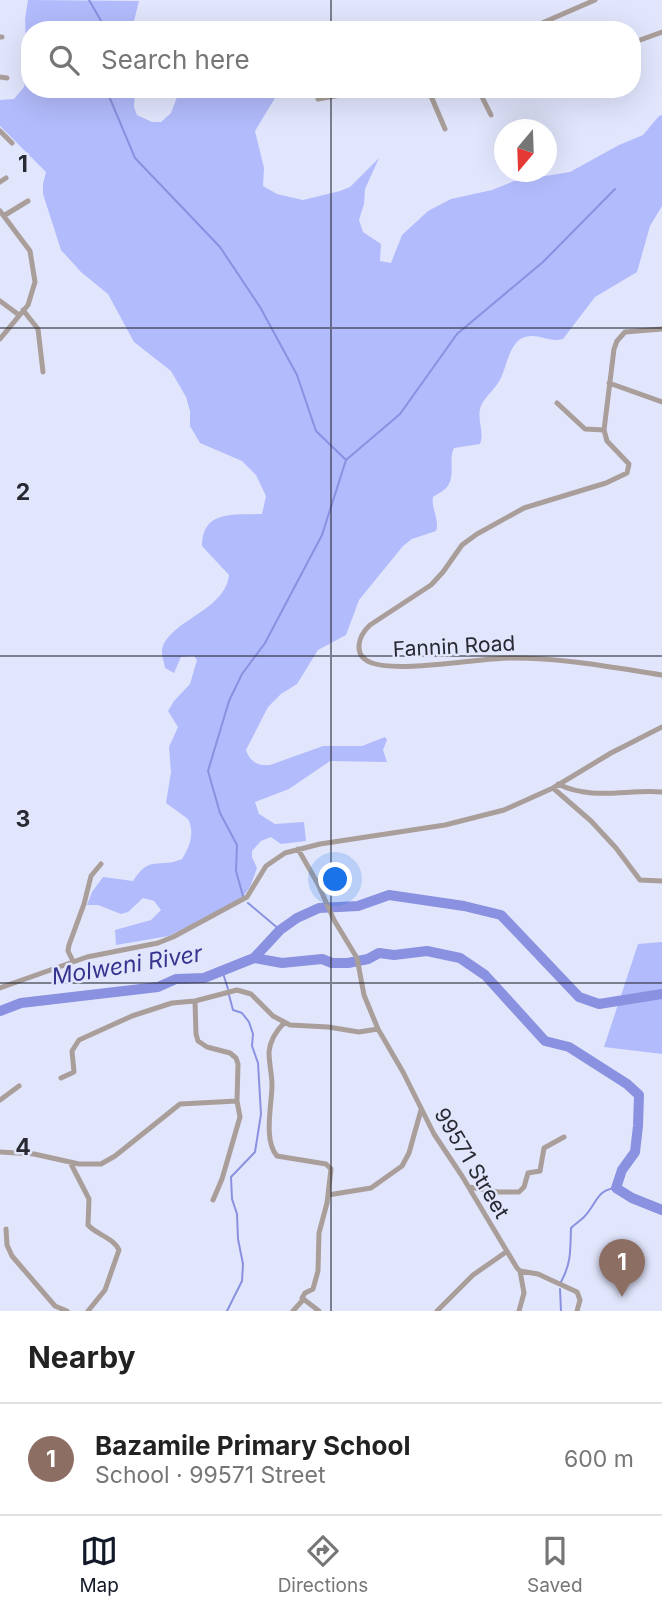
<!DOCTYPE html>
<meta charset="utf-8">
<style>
:root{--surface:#fff;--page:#f2f2f2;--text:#222;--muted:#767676;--line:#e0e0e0;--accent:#111827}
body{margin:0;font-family:Inter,sans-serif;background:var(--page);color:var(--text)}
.compass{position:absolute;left:494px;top:119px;width:63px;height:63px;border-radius:50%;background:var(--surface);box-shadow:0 7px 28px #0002;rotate:199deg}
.you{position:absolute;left:336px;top:880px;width:24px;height:24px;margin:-18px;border:5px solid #fff;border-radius:50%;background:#1a73e8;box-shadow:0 0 0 10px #1a73e833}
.badge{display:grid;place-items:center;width:46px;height:46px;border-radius:50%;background:var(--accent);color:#fff;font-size:23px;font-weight:700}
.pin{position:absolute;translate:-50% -58px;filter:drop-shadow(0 2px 4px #0008)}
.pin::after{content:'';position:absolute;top:37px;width:24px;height:21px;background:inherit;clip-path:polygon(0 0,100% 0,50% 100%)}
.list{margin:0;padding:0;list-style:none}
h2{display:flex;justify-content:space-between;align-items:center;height:91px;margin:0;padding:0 28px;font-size:30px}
h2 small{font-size:23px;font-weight:400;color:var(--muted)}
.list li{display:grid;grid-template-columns:46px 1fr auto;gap:21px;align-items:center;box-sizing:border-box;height:112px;padding:0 28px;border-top:2px solid var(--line)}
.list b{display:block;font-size:26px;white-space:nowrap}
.list p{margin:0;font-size:23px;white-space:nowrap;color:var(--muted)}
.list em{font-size:23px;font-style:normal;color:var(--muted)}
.icon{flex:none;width:38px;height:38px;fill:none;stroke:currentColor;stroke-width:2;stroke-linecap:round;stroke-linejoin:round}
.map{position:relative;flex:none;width:662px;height:1311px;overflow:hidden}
.search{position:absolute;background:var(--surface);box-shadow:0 7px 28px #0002;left:21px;right:21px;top:21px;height:77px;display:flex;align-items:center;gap:18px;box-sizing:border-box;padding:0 24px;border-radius:28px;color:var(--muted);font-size:26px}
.sheet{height:203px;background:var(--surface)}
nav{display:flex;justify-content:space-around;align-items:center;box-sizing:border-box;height:98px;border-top:2px solid var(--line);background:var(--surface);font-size:19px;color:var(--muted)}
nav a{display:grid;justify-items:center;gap:4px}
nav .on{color:var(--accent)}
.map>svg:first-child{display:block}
.green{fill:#b2bbfb}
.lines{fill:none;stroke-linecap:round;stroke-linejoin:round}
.stream{stroke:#8991e0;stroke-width:2}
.river{stroke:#8991e0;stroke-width:10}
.street{stroke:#a99e9a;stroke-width:5}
.grid{fill:none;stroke:#282932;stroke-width:2;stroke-opacity:0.55}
.labels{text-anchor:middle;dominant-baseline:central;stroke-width:5;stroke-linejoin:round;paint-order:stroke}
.street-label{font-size:21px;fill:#282932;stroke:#e2e6fd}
.water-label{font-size:23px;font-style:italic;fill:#36338e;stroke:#e2e6fd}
.grid-label{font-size:23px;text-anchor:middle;font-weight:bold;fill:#282932;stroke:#e2e6fd;stroke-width:5;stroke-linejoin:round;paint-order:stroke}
</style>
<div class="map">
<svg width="662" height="1311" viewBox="0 0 662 1311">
<rect width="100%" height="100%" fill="#e2e6fd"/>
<path class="green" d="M 28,0 L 139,1 L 133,25 L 137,30 L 30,30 L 30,89 L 135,89 L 134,107 L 137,115 L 152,122 L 161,122 L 171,113 L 180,89 L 277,89 L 275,98 L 255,131 L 264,168 L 263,186 L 277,194 L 303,200 L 340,191 L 350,187 L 379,158 L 365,189 L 364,204 L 359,220 L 363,232 L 381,244 L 380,261 L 391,263 L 402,235 L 428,211 L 451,199 L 492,190 L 514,181 L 570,172 L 619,145 L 643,135 L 659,116 L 662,115 L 662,206 L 650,226 L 637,272 L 595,297 L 563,339 C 550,343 538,333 525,337 C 508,342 507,370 498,383 C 493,391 484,398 481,406 C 476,418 485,432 480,444 L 454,448 C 448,460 456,475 447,487 C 443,492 438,493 433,497 C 431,509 440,520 436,531 L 412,539 L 403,546 L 359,600 L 346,635 L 318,650 L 297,684 L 281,694 L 268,707 L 246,750 C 250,762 258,766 270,765 L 323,746 L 362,746 L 385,737 L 387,740 L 383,750 L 387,762 L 330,761 L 289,789 L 255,802 L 259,814 L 275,824 L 304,822 L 306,841 L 281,844 L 271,837 L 261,841 L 252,851 L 252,857 L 257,868 L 250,887 L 241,899 L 169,936 L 116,945 L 115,930 L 151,920 L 161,910 L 154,901 L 143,898 L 128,912 L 121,914 L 98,905 L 87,905 L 92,892 L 103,877 L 133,881 C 150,854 159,869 182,859 C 190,846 195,833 188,819 L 166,803 L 171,772 L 169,747 L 178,727 L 168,711 L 174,701 L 190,684 L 197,660 L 194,656 L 181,657 L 174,673 L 165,668 C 164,661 160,653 163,646 C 174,619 225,610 229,575 L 202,546 C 202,509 235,515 262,514 L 266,496 L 256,475 L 242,461 L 200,443 L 190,426 L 190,411 L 186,397 L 171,371 L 134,342 L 108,294 L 81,272 L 61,250 L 43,194 L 43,184 L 46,172 L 0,126 L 0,100 L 14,99 L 24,87 L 27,72 L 25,19 Z
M 662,942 L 662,1054 L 604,1047 L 638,944 Z"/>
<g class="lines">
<path class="stream" d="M 89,0 L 104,26 L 104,30
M 106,89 L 135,158 L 220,247 L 260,307 L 297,375 L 316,431 L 345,459
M 243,896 L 236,871 L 237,845 L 220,813 L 208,771 L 229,701 L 242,674 L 265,643 L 322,535 L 346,460 L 400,414 L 457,334 L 543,262 L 615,189
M 248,903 L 280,930
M 222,970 L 228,989
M 561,1282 C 572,1261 570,1250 571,1228 C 575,1224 580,1221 584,1217 C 596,1205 597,1189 616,1188
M 560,1289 L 561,1311
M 227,1311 L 242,1281 L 243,1264 L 238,1239 L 237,1214 L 232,1199 L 231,1177 L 255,1152 L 261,1114 L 258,1063 L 252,1046 L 253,1034 L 249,1022 L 242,1013 L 233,1010 L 229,995"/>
<path class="river" d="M 254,958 L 282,963 L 322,959 L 332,963 L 348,963 L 368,959 L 379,953 L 394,955 L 427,951 L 460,958 L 485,975 L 545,1041 L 569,1047 L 627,1084 L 639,1095 L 638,1126 L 635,1152 L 622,1170 L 616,1188 L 632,1198 L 662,1210
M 0,1011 L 21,1003 L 158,987 L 176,979 L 204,978 L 254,958 L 280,930 L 297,918 L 319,908 L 358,906 L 389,895 L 464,906 L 501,915 L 579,997 L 599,1004 L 662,994"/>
<path class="street" d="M 526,30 L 595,0
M 0,37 L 2,37
M 632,43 L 662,32
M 0,77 L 7,78
M 428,89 L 445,129
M 478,89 L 491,115
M 318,99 L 375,89
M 0,131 L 12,143
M 0,182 L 6,178
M 0,211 L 30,251 L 35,282 L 28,305 L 0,339
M 5,215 L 28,201
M 0,301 L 19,315
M 23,310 L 38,329 L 43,372
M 662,329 L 625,332 L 617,341 L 614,349 L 604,430 L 607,441 L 629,464 L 627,473 L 606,483 L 524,508 L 477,534 L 462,545 L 443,572 L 431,585 L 370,625 C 358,636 352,656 372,663 C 401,673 477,658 512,658 C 563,658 611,667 662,675
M 609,383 L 662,402
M 557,403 L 585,429 L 604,430
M 558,784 C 592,801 627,789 662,792
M 553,788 L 591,821 L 616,848 L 640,880 L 662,881
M 298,849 L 318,884 L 334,920 L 357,958 L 364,995 L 378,1029 L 403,1072 L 434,1134 L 462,1176 L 517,1268 L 520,1271 L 538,1274 L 577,1292 L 580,1300 L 577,1311
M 73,961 L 68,951 L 69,945 L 84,904 L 91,876 L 101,864
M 0,988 L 87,957 L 158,943 L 173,937 L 247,897 L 266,866 L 285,853 L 320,844 L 445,825 L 504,810 L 553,788 L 611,753 L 662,727
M 195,1001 L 196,1034 L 198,1041 L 207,1047 L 230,1053 L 236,1058 L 238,1064 L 237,1101 L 240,1117 L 222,1179 L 213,1200
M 284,1023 C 277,1030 270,1041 269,1052 C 269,1063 272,1075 272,1085 C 272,1104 263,1140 277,1156 L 326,1164 L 331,1169 L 327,1203 L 319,1233 L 318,1271 L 313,1289 L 305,1293 L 302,1298 L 319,1311
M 61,1078 L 74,1072 L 72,1051 L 79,1040 L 132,1016 L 172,1003 L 195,1001 L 237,990 L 251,994 L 273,1016 L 290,1025 L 328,1027 L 359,1032 L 378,1029
M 0,1100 L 19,1086
M 0,1152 L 34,1154 L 79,1164 L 101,1164 L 115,1156 L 180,1104 L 237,1101
M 70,1162 L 89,1199 L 88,1225 C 97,1235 114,1238 119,1250 L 105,1290 L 88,1311
M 469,1187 L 498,1192 L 519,1192 L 524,1187 L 528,1173 L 540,1171 L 544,1148 L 564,1137
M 328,1195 L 371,1188 L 402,1166 L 409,1153 L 421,1110
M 6,1229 L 7,1245 L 12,1256 L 55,1306 L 67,1311
M 293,1311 L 302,1301
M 437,1311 L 473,1275 L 506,1252
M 519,1311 L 524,1293 L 520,1271"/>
</g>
<path class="grid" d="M 331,0 L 331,30M 331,89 L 331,1311M 0,328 L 662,328M 0,656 L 662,656M 0,983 L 662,983"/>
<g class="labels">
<g class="street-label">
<text transform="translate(454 646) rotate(-3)">Fannin Road</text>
<text transform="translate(472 1163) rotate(59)">99571 Street</text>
</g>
<g class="water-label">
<text transform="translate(127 965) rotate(-9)">Molweni River</text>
</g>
</g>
<g class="grid-label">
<text x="23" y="172">1</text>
<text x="23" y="500">2</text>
<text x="23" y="827">3</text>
<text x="23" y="1155">4</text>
</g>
</svg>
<svg class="compass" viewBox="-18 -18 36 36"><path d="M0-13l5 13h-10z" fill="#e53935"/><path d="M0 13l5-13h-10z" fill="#767676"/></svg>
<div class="you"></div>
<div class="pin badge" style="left:622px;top:1297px;background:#8d6e63">1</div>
<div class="search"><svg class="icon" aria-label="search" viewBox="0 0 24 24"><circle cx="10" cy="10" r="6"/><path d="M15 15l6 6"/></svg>Search here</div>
</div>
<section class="sheet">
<h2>Nearby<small></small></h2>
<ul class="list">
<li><span class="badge" style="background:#8d6e63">1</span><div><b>Bazamile Primary School</b><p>School · 99571 Street</p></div><em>600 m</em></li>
</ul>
</section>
<nav>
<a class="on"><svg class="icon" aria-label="map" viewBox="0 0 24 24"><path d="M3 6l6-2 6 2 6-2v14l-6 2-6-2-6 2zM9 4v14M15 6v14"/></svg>Map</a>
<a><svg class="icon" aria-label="directions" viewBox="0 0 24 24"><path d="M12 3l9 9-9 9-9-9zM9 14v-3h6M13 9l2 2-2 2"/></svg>Directions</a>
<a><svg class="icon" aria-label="saved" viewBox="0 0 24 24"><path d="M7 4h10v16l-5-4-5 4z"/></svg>Saved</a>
</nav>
